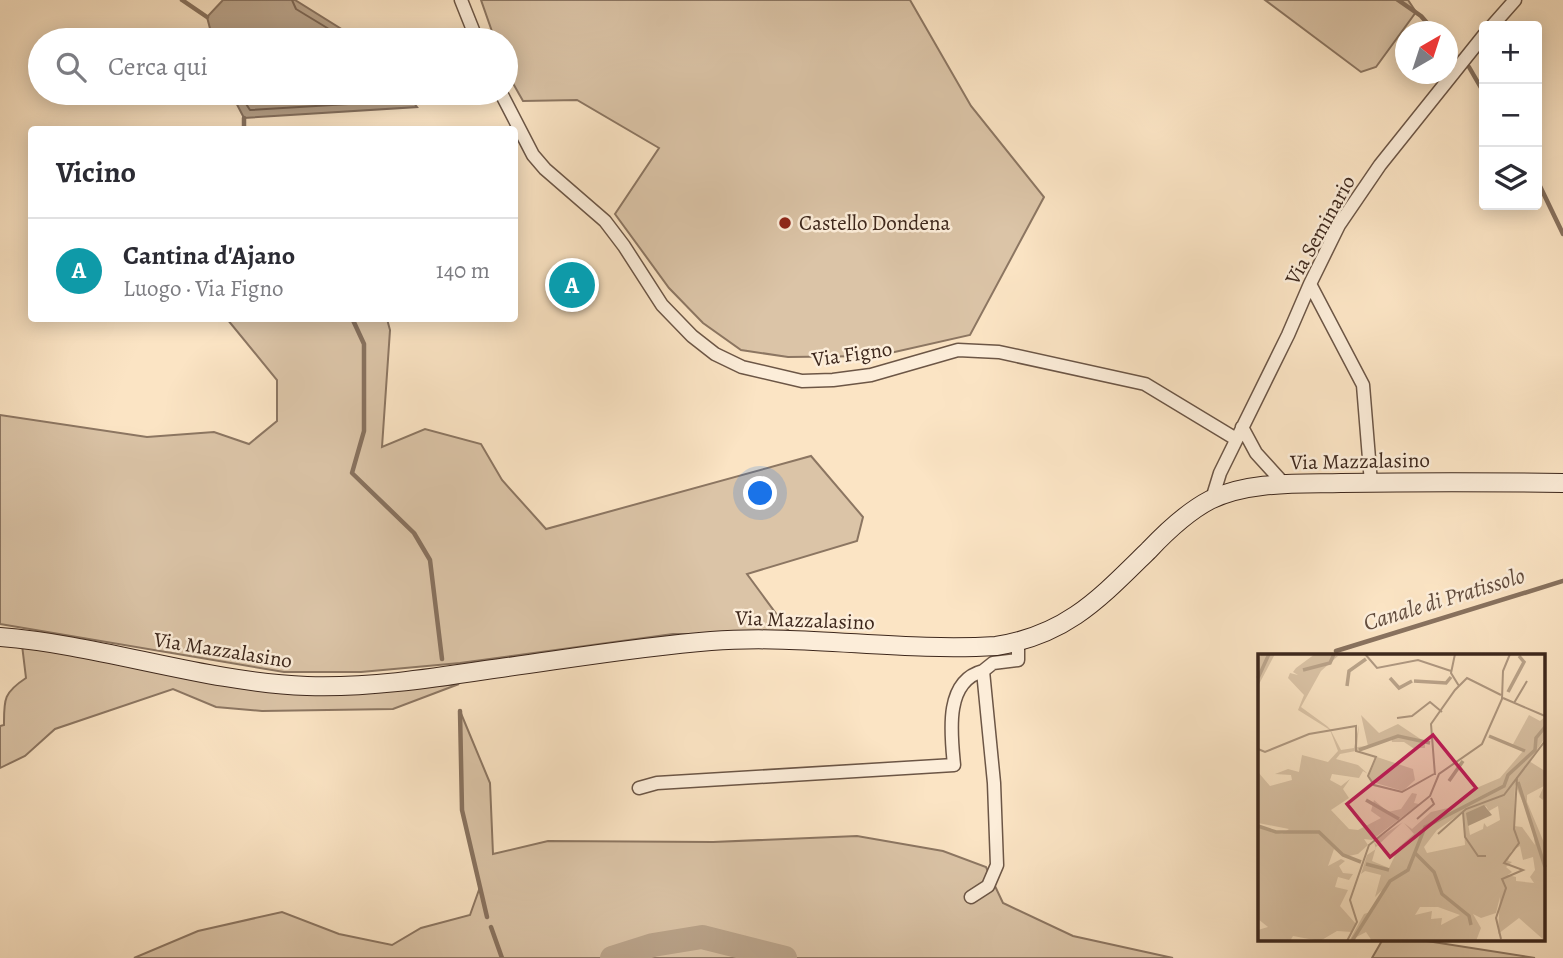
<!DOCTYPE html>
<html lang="it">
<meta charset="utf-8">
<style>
:root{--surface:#fff;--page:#f7f7f7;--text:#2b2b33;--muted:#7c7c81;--line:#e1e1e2;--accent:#ea580c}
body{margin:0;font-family:Alegreya,serif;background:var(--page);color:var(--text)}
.controls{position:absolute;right:21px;top:21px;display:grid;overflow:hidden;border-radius:7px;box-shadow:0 4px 18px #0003}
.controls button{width:63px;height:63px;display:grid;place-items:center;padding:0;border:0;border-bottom:2px solid var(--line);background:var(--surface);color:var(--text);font:35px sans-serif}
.compass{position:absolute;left:1395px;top:21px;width:63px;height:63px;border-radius:50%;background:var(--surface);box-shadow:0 4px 18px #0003;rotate:39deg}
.you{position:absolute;left:761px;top:494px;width:24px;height:24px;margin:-18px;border:5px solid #fff;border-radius:50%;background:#1a73e8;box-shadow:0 0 0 10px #1a73e833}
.badge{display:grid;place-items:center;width:46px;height:46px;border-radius:50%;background:var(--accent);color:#fff;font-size:23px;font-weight:700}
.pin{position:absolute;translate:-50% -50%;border:4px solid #fff;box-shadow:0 2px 7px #0006}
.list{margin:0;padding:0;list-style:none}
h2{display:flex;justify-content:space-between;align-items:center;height:91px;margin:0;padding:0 28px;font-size:30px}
h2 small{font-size:23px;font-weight:400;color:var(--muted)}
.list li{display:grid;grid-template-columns:46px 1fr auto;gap:21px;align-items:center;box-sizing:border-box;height:105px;padding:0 28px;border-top:2px solid var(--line)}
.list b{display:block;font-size:26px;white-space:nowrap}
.list p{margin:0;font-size:23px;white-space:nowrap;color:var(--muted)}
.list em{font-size:23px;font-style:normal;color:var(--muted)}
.icon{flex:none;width:38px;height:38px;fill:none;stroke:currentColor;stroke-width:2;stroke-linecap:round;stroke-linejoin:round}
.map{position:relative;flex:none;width:1563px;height:958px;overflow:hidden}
.search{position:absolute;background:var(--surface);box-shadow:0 4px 18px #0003;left:28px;top:28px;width:490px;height:77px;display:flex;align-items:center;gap:18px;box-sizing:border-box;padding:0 24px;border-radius:38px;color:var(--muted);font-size:26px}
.panel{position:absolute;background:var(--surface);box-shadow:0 4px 18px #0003;left:28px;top:126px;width:490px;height:196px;border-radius:7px}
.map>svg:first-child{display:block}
.green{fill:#dbc4a7;stroke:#8c7662;stroke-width:2}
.water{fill:#baa48b;stroke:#88725f;stroke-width:2}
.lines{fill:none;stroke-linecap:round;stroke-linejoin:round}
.shore{stroke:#7c6654;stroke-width:2}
.stream{stroke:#88725f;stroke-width:4.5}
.river{stroke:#baa48b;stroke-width:24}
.minor-casing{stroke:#6c5646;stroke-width:15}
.secondary-casing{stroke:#3d271c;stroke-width:20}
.minor{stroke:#fcedd9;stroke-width:12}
.secondary{stroke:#fcedd9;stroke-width:18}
.poi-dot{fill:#8f2418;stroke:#fcedd9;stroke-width:2.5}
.labels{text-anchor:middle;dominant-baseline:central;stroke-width:5;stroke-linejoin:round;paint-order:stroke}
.poi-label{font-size:21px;fill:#3d271c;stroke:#fcedd9;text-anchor:start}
.street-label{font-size:21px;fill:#3d271c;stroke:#fcedd9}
.water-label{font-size:23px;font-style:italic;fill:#624c3d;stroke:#fcedd9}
.inset-river{fill:none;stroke:#baa48b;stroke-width:3.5}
.inset-road{fill:none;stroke:#af9881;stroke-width:2}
.view{fill:#c2185b;fill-opacity:0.15;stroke:#c2185b;stroke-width:3.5}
.inset-edge{fill:none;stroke:#3d271c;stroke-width:3.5}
</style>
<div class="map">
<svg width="1563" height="958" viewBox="0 0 1563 958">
<rect width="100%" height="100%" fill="#fbe4c4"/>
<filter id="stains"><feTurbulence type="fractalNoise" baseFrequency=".00286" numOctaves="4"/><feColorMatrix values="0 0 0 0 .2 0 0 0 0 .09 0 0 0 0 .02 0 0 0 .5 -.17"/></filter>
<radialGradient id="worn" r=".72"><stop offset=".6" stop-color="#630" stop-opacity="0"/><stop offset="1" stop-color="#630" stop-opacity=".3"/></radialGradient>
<path class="green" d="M 481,0 L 910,0 L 971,106 L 1044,197 L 970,335 L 877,356 L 788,357 L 741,350 L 703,323 L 669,288 L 615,214 L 659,148 L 577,100 L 523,101 L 506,71 L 506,40 L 495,40 Z
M 1265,0 L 1408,0 L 1416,12 L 1376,67 L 1361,72 Z
M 227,319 L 387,319 L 390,330 L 382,447 L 425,429 L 481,444 L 502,480 L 546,529 L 811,456 L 863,517 L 857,541 L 747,574 L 791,634 L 673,634 L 460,663 L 361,672 L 284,672 L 0,624 L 0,415 L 147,437 L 214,432 L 249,444 L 277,421 L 277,380 Z
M 22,645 L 381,691 L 459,684 L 393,709 L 262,711 L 216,707 L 173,689 L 55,729 L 25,756 L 0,768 L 0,726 L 4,725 C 4,700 3,693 26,678 Z
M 460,711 L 490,783 L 493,854 L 548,841 L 713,842 L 857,836 L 943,851 L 986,867 L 1003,903 L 1073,936 L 1173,958 L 134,958 L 198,931 L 282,912 L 339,934 L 392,945 L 421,928 L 470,915 L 480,887 L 462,810 Z
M 1383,939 L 1414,939 L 1535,958 L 1372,958 Z"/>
<path class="water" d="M 223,0 L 295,0 L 359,40 L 213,40 L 207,17 Z
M 231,93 L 406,93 L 417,107 L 244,118 Z"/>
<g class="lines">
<path class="shore" d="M 292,0 L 296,9 L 347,40
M 239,93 L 250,110 L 398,101 L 401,98 L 401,93
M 249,93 L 255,101 L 386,93"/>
<path class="stream" d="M 182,0 L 207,17
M 1398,0 L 1421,16 L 1435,32
M 1448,46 L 1456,55
M 1469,67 L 1484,93
M 244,130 L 244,118
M 1537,180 L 1563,234
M 352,318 L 364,344 L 364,431 L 352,473 L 414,533 L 430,560 L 442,659
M 1336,651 L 1563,581
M 460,711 L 462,810 L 487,917
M 491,927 L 502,958"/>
<path class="river" d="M 612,958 L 653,945 L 702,937 L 785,958"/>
<g class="minor-casing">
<path id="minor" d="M 461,0 L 477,40
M 1492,26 L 1515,0
M 501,93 L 533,155 L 545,169 L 605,221 L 624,246 L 662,305 L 692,336 L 715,354 L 742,367 L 802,381 L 833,380 L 871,375 L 958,350 L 999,352 L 1145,384 L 1236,439
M 1310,284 L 1363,385 L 1371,483
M 1242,427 L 1256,453 L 1285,485
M 1212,499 L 1220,473 L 1288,335 L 1310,284 L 1339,225 L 1380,165 L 1484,35
M 639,788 L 657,783 L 954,765 C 951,734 944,681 983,671
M 971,897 L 988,886 L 997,865 L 994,783 L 983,671 L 993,663 L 1018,660 L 1018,642"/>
</g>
<g class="secondary-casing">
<path id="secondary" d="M 0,637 C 103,645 203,682 307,686 C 367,688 427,679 486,670 C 561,660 635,647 711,641 C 805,634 901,652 996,646 C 1067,635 1100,598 1149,550 C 1167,531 1187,512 1210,500 C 1248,481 1299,484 1341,483 C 1415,482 1489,482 1563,483"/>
</g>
<use href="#minor" class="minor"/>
<use href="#secondary" class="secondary"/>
</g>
<circle class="poi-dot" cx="785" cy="223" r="7"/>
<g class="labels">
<g class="poi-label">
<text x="799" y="223">Castello Dondena</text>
</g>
<g class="street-label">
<text transform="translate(1320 230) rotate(-61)">Via Seminario</text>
<text transform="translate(852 354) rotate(-8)">Via Figno</text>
<text transform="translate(1360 461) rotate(-1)">Via Mazzalasino</text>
<text transform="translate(805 620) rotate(2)">Via Mazzalasino</text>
<text transform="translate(223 650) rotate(9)">Via Mazzalasino</text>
</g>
<g class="water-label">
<text transform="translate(1444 599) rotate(-17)">Canale di Pratissolo</text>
</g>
</g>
<g transform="translate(1258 654)">
<rect width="287" height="287" fill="#fbe4c4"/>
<path d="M 4,0 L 17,0 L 0,32 L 0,5 ZM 57,0 L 80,2 L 63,17 L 43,53 L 69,72 L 72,75 L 83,96 L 96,94 L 101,71 L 99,93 L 110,92 L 103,61 L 121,79 L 140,70 L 167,88 L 167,94 L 155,94 L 146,88 L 134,88 L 133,83 L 108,95 L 82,100 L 78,105 L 100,111 L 110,120 L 105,117 L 101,124 L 74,120 L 72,126 L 83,132 L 92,125 L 85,135 L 91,144 L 73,156 L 91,175 L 100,176 L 123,164 L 113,157 L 116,146 L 130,158 L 143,155 L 154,139 L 159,140 L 156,149 L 161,150 L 114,186 L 106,185 L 110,191 L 100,200 L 86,203 L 76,195 L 70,212 L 83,205 L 87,207 L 81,212 L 85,219 L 95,220 L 91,226 L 80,223 L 77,233 L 90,236 L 82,252 L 98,270 L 94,278 L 79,277 L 62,287 L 35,282 L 32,287 L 0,287 L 0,276 L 10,273 L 0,265 L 0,172 L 24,180 L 31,175 L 0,169 L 0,118 L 12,132 L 34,126 L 33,121 L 17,120 L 30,115 L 41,118 L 44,101 L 70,108 L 80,97 L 72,76 L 40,56 L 46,41 L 30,24 L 32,19 L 40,21 L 35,18 L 38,14 ZM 271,61 L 282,67 L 287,63 L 287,84 L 271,107 L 287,117 L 287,142 L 285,146 L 281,143 L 286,132 L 269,141 L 269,148 L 287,191 L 287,287 L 261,264 L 240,280 L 242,243 L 238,259 L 223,264 L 215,260 L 223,274 L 218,287 L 114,287 L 108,278 L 91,287 L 106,260 L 115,257 L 124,236 L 117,243 L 123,221 L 107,217 L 103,220 L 109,201 L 118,195 L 116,188 L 120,192 L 119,185 L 145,168 L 118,193 L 114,207 L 131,214 L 141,193 L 156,180 L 146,169 L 154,175 L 173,158 L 190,154 L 216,135 L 242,124 L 265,97 L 254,92 ZM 257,130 L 274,170 L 277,191 L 264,173 L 256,172 ZM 228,152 L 231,157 L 240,152 L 242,166 L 229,173 L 226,169 L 225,175 L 212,181 L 209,163 ZM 205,158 L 207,191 L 169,199 L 166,193 L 179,176 ZM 262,192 L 265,206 L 275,203 L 277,216 L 272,223 L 276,229 L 258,227 L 258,223 L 250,221 L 254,218 L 248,213 L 254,208 L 250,207 L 253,197 ZM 162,253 L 180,253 L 202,261 L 183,271 L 184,264 L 173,265 L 174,257 L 157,261 ZM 119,103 L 155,115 L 157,126 L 145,137 L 114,128 L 111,122 Z" fill="#dbc4a7" fill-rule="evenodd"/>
<path d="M 226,151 L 234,161 L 210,172 L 208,159 Z" fill="#baa48b"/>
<path class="inset-river" d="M 45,16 L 72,9 L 76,0M 0,24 L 11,0M 132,24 L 141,34 L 154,27M 156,27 L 188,29 L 193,23M 89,32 L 91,17 L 108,5M 250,38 L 266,8 L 261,2M 231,82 L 267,97M 101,96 L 140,82 L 172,89M 191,127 L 205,107M 260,128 L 287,213M 108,146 L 141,165M 0,172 L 18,178 L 61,178 L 85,201 L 103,208M 156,198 L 176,218 L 184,240 L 211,262 L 213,271M 108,210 L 131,216M 94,287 L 132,227 L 150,216 L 167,173 L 246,132 L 250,121 L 277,96 L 278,84 L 287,73"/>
<path class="inset-road" d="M 107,0 L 119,14 L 160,6 L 193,17M 197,0 L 193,19 L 201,32M 245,44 L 287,62M 256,49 L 269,27M 139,64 L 154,62 L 172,48 L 184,58M 0,95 L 7,98 L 51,80 L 98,72 L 98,97 L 118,103 L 110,122 L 116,131 L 144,138 L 176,120M 177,121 L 173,70 L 197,36 L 209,24 L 243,41M 205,158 L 207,183 L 220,202 L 228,202M 159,165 L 176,150 L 173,144M 180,180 L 208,155 L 246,141 L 287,87M 243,285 L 238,264 L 248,234 L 244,225 L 265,216 L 246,209 L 261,189 L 256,175 L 259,123M 89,287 L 99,268 L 92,246 L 111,191 L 172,142 L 181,120 L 224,90 L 244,45 L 245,17 L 252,0"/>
<path class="view" d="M 175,81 L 218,134 L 132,203 L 89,150 Z"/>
<rect width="287" height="287" class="inset-edge"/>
</g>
<rect width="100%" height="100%" filter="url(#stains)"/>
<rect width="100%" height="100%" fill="url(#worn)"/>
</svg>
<div class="controls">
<button>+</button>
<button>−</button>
<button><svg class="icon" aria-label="layers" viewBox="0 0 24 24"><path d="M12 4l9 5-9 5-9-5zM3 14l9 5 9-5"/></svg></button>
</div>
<svg class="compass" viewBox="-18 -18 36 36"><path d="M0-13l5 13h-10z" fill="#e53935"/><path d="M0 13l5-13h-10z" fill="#7c7c81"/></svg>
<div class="you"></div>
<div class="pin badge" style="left:572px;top:285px;background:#0f9aa8">A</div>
<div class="search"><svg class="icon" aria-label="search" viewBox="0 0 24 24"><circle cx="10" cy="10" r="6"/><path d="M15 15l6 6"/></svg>Cerca qui</div>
<section class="panel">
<h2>Vicino<small></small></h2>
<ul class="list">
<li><span class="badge" style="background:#0f9aa8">A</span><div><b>Cantina d'Ajano</b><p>Luogo · Via Figno</p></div><em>140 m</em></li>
</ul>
</section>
</div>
